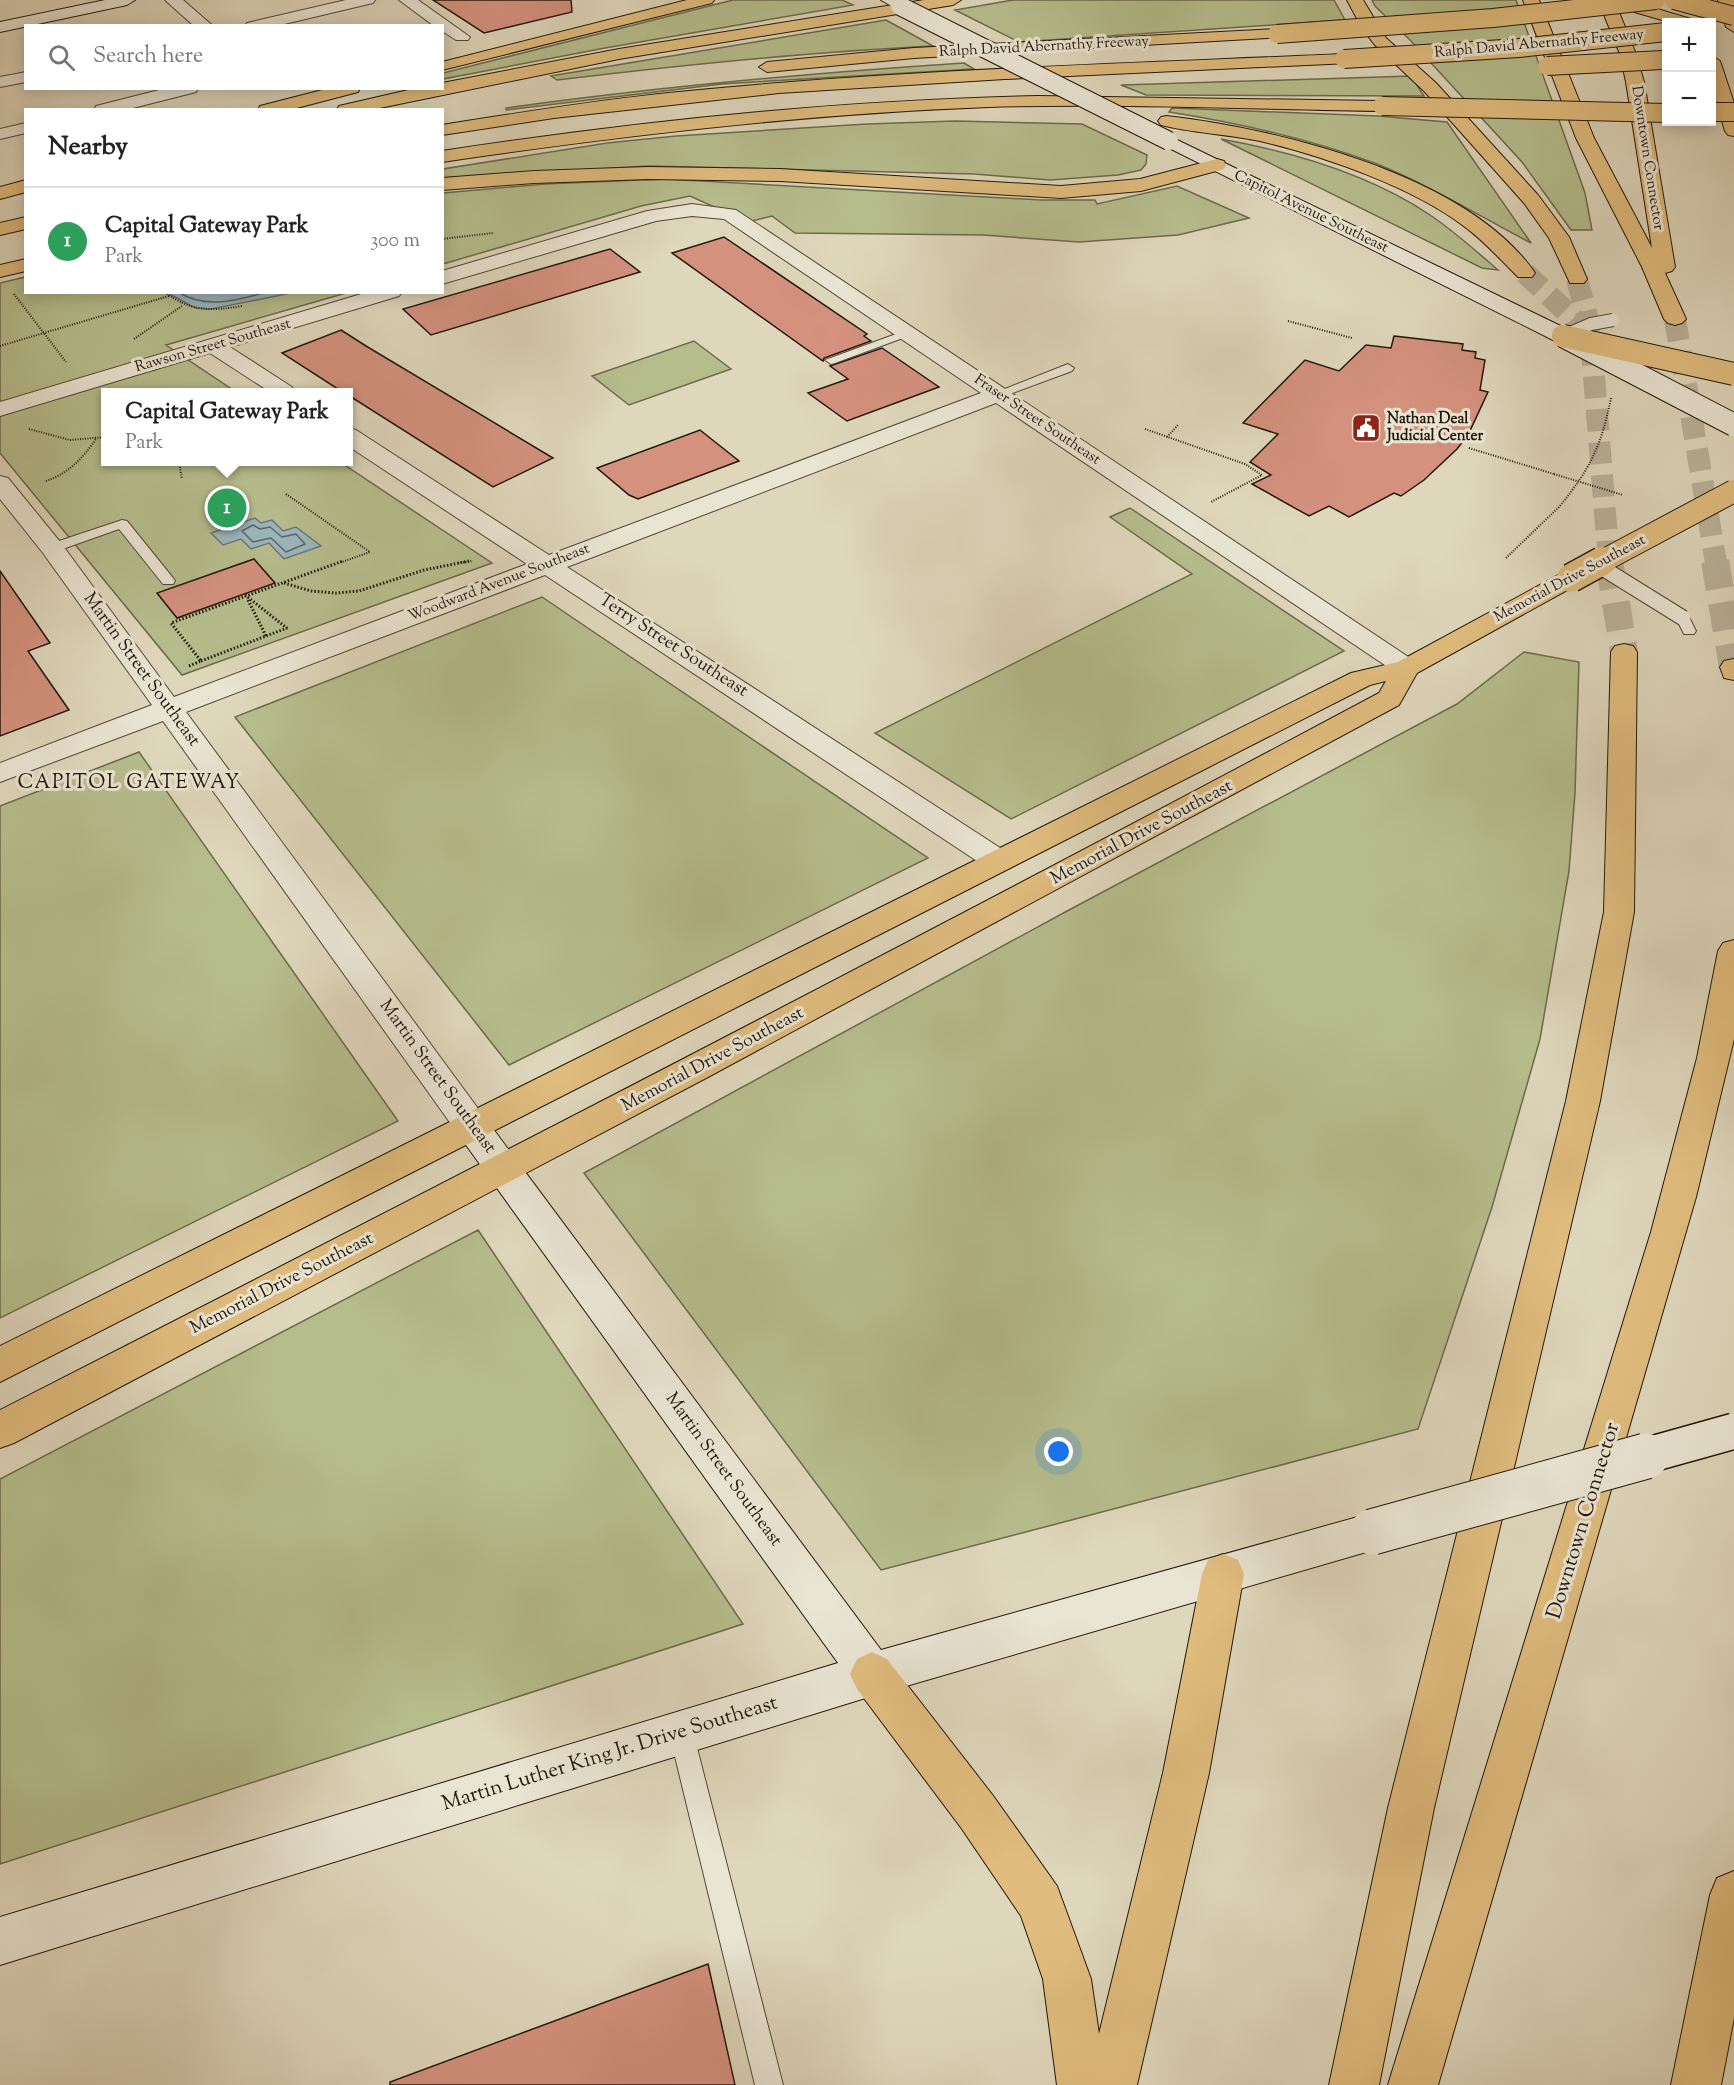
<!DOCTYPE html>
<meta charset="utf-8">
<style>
:root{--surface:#fff;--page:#f6f6f6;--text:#222;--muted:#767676;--line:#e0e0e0;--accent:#8f2418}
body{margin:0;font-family:"Sorts Mill Goudy",serif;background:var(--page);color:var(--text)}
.controls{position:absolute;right:18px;top:18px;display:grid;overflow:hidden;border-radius:0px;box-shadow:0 3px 15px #0003}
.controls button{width:54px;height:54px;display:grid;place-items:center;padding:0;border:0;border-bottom:2px solid var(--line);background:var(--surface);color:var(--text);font:30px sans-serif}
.you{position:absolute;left:1059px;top:1452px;width:21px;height:21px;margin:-15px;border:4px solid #fff;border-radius:50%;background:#1a73e8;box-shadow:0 0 0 9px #1a73e833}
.badge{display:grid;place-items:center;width:39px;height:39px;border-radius:50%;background:var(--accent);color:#fff;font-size:20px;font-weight:700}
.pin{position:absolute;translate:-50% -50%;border:3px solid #fff;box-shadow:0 2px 6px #0006}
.popup{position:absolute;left:101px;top:388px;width:252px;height:78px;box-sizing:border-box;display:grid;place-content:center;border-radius:0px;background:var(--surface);filter:drop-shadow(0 2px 4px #0005);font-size:20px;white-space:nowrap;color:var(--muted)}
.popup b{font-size:22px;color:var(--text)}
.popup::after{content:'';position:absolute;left:50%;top:100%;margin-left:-12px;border:12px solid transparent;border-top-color:var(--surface)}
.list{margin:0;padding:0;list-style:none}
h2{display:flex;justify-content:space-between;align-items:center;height:78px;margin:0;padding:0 24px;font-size:26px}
h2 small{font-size:20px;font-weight:400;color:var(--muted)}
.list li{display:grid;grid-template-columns:39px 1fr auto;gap:18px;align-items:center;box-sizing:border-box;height:108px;padding:0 24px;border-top:2px solid var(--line)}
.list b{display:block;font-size:22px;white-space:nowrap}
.list p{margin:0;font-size:20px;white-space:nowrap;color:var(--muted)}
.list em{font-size:20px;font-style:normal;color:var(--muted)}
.icon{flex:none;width:33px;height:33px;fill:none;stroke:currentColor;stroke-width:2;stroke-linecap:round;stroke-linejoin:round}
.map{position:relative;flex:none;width:1734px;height:2085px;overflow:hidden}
.search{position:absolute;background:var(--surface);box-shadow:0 3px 15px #0003;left:24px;top:24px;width:420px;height:66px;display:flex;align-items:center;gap:15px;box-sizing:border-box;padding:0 21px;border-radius:0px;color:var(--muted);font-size:22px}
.panel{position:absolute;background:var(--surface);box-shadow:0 3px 15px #0003;left:24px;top:108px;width:420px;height:186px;border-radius:0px}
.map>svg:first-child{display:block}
.green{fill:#b6bd8d;stroke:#6c6a4c;stroke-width:1.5}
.water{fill:#9bb6bd;stroke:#6b7676;stroke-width:1.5}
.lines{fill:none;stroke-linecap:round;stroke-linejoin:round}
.shore{stroke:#5e6664;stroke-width:1.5}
.building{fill:#d4917e;stroke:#22170b;stroke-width:1.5}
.highway-tunnel-far1{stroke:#b9b199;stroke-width:22;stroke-dasharray:22 11;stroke-linecap:butt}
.highway-tunnel{stroke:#b9b199;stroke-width:28;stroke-dasharray:28 14;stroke-linecap:butt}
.lane-casing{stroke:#514737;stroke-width:2}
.street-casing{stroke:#514737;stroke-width:2}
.secondary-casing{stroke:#22170b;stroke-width:2}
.primary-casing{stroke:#22170b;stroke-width:2}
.highway-casing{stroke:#22170b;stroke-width:2}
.path-far1{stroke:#22170b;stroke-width:2;stroke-dasharray:1 1.5;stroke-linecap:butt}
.path{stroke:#22170b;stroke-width:3;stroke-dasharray:1.5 2;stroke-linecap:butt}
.lane{fill:#eae5d3;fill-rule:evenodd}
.street{fill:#eae5d3;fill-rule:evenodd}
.secondary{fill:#eae5d3;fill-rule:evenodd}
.primary{fill:#e0bc7e;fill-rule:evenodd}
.highway{fill:#e0bc7e;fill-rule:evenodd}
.lane-bridge-far1-casing{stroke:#514737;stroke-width:14;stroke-linecap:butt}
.lane-bridge-casing{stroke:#514737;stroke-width:17;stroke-linecap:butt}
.secondary-bridge-far3-casing{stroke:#22170b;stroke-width:20;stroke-linecap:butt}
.secondary-bridge-far2-casing{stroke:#22170b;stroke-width:24;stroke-linecap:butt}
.secondary-bridge-far1-casing{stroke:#22170b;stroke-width:38;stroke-linecap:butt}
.secondary-bridge-casing{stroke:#22170b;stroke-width:47;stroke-linecap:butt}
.primary-bridge-far1-casing{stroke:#22170b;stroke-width:24;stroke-linecap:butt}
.primary-bridge-casing{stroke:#22170b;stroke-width:31;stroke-linecap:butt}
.highway-bridge-casing{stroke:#22170b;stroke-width:20;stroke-linecap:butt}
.path-bridge{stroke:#22170b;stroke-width:2;stroke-dasharray:1 1.5;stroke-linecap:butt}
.lane-bridge-far1{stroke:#eae5d3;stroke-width:12}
.lane-bridge{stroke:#eae5d3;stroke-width:15}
.secondary-bridge-far3{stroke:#eae5d3;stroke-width:18}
.secondary-bridge-far2{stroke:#eae5d3;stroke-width:22}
.secondary-bridge-far1{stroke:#eae5d3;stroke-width:35}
.secondary-bridge{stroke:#eae5d3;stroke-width:45}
.primary-bridge-far1{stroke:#e0bc7e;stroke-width:22}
.primary-bridge{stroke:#e0bc7e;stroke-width:28}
.highway-bridge{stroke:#e0bc7e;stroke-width:18}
.labels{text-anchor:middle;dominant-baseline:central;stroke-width:6;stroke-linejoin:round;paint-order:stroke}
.far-street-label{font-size:15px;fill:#22170b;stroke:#eae5d3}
.far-poi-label{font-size:15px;font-weight:bold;fill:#22170b;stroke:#eae5d3;text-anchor:start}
.street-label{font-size:18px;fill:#22170b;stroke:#eae5d3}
.neighbourhood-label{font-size:20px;letter-spacing:1.5px;fill:#22170b;stroke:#eae5d3}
.near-street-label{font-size:21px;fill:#22170b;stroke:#eae5d3}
</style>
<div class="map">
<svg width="1734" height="2085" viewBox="0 0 1734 2085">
<rect width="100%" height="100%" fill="#dfd7bc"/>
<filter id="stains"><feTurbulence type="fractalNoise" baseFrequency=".00333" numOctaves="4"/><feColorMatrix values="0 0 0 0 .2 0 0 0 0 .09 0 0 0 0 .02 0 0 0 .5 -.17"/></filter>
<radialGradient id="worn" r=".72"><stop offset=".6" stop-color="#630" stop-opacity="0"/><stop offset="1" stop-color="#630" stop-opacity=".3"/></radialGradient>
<path class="green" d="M 733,0 L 842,0 L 853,5 L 605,48 L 443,79 L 443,73 Z
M 1013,0 L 1334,0 L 1345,20 L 1019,42 L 955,10 Z
M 1372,0 L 1516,0 L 1585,193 L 1592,230 L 1571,230 L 1522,162 L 1410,40 L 1375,6 Z
M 886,20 L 933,46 C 807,52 682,65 557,80 L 551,76 Z
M 964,63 L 974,69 L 722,84 L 506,110 L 506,108 C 658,87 810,73 964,63 Z
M 1411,76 L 1424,96 L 1146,95 L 1121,85 Z
M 1172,108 L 1378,116 L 1447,122 L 1531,243 C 1483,218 1427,184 1377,164 C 1310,139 1239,123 1169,112 Z
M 955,121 L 1082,124 L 1147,155 L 1146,164 L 1141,170 L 1118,175 L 1050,180 L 974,174 L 649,166 L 443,178 L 443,169 L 607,143 L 676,136 L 867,124 Z
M 1221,139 C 1293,152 1369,174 1430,215 C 1454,231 1476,251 1498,270 L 1482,268 Z
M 665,179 L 1041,200 L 1095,200 L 1097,204 L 1177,186 L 1249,218 L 1178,235 L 1079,242 L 983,235 L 795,233 L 772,216 L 748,222 L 690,196 L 641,206 L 443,264 L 443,193 L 545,184 Z
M 25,277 L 26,292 L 346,293 L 166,345 L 236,392 L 106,392 L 106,462 L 340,462 L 492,563 L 182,675 L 0,453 L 0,283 Z
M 694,341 L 731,369 L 629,405 L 592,376 Z
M 1130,508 L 1344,651 L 1011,819 L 875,733 L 1192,574 L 1110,517 Z
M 542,597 L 928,858 L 509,1065 L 235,717 Z
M 1524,652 L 1579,662 L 1575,793 L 1569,871 L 1540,1039 L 1492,1207 L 1418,1429 L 881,1570 L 584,1173 L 1069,910 L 1457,704 Z
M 139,752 L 398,1121 L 0,1318 L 0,806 Z
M 478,1230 L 743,1624 L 0,1864 L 0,1479 Z"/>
<path class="water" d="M 168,293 L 168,292 L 291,293 L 211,309 L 195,308 Z
M 255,518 L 261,523 L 272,520 L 283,531 L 296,527 L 321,546 L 284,559 L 269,543 L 251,549 L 241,539 L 223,545 L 211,533 Z"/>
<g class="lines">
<path class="shore" d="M 178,292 C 207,310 237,300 267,292
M 253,525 L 260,529 L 270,527 L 282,537 L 296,534 L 305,544 L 286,552 L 271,538 L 253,542 L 242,531 Z"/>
</g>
<path class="building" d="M 433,0 L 571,0 L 572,12 L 484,33 Z
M 724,237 L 867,334 L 864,336 L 871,341 L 824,358 L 823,361 L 672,253 Z
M 610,249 L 640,272 L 431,335 L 403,309 Z
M 341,330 L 366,346 L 553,458 L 493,487 L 348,395 L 348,393 L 344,393 L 282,353 Z
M 1394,336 L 1463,344 L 1462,350 L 1476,352 L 1475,358 L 1485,360 L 1480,390 L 1488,392 L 1468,435 L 1457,449 L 1424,480 L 1401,496 L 1394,493 L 1349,517 L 1329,506 L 1309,516 L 1252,484 L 1271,475 L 1250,462 L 1278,434 L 1243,423 L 1305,360 L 1339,371 L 1366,345 L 1391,348 Z
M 882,348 L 939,387 L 847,421 L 808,393 L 848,379 L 830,366 Z
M 700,430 L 739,461 L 638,499 L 629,495 L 597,468 Z
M 254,559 L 275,583 L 177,618 L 157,593 Z
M 0,571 L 50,643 L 28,651 L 69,710 L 0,736 Z
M 708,1964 L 735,2085 L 390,2085 L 390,2082 Z"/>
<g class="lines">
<path class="highway-tunnel-far1" d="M 1525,273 L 1574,319 L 1587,341
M 1577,279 L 1587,316 L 1592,351 L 1609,563
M 1675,319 L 1716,563"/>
<path class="highway-tunnel" d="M 1609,561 L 1624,652
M 1715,561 L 1733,667"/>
<g class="lane-casing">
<path id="lane" d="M 907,330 L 913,333 L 911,335 L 835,363 L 831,364 L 825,360 Z
M 1068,364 L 1074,368 L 1072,371 L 1002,397 L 994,397 L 992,394 Z
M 122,520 L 127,521 L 173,578 L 175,581 L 173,584 L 163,584 L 119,529 L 57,551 L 52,552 L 45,548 L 47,545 Z
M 1683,614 L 1688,615 L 1696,631 L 1694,634 L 1684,634 L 1676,618 Z
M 681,1720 L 690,1723 L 693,1732 L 783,2085 L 755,2085 L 669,1732 L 672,1723 Z"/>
</g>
<g class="street-casing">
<path id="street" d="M 165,0 L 183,0 L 213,26 L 194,26 Z
M 346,0 L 375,0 L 373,3 L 276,26 L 245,26 L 247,23 Z
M 399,0 L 418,0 L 470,37 L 468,40 L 456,40 L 442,31 L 442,26 L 434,26 Z
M 26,72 L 26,82 L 0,87 L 0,77 Z
M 167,88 L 198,88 L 196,92 L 125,110 L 94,110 L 96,106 Z
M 26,123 L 26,133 L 0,139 L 0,129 Z
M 692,204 L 736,210 L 1416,662 L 1420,668 L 1416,674 L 1407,676 L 1398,674 L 996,403 L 567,567 L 1008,853 L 1012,860 L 1008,867 L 997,870 L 986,867 L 545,575 L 186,712 L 485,1118 L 490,1128 L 485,1138 L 473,1142 L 461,1138 L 163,721 L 0,782 L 0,763 L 152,705 L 43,553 L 0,499 L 0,476 L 8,478 L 61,543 L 174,697 L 527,564 L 348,446 L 348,428 L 356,430 L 549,555 L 981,393 L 724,219 L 692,216 L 656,221 L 442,284 L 442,271 L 647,211 Z
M 368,292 L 402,292 L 399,296 L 230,347 L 292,387 L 295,392 L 270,392 L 210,353 L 0,416 L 0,402 Z"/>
</g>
<g class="secondary-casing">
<path id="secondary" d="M 105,0 L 135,0 L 127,5 L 0,32 L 0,22 Z
M 881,0 L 901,0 L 908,6 L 900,11 Z
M 1169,136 L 1571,331 L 1574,336 L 1571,341 L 1563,342 L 1555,341 L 1163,145 L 1160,141 L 1163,137 Z
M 473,1114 L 485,1118 L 881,1650 L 1372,1513 L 1387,1518 L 1393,1532 L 1387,1546 L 872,1696 L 0,1965 L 0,1917 L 838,1663 L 461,1138 L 456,1128 L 461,1118 Z"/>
</g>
<g class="primary-casing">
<path id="primary" d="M 1571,570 L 1580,573 L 1584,578 L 1580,583 L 1417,673 L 1399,705 L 708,1077 L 14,1443 L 0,1448 L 0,1410 C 461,1175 922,937 1379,693 L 1386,681 L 1370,685 L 1201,771 L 0,1382 L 0,1346 L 1351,673 L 1398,662 L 1562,573 Z"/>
</g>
<g class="highway-casing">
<path id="highway" d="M 687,0 L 714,0 L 712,3 L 442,70 L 442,62 Z
M 924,0 L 961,0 L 953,5 L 619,59 L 370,110 L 337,110 L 339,106 L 417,88 L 442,88 L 442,83 L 619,49 Z
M 1347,0 L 1363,0 L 1386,38 L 1436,83 L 1538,195 L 1569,237 L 1587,279 L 1584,283 L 1570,283 L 1549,238 L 1524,203 L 1424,91 L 1374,44 L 1362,28 Z
M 1523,0 L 1539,0 L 1594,138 L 1652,248 L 1626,82 L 1620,54 L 1598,0 L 1627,0 L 1691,19 L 1693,22 L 1669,22 L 1617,7 L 1636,54 L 1644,82 L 1675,267 L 1672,271 L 1665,273 L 1686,319 L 1682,323 L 1675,325 L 1668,323 L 1664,319 L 1642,267 L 1576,138 Z
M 1718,0 L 1734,0 L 1734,32 L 1726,27 Z
M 1277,29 L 1283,31 L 1285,34 L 1283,37 L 914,58 L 767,72 L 759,67 L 767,62 L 914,48 Z
M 1344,54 L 1350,55 L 1352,59 L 1350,63 L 1005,79 L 779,93 L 554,118 L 442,135 L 442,125 C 517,113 592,101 668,93 C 892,70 1118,64 1344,54 Z
M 1712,56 L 1720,61 L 1734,103 L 1734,136 L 1728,135 L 1725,131 L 1712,87 Z
M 330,88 L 360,88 L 358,92 L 289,110 L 258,110 L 260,106 Z
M 1038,96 L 1382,101 L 1388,102 L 1391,106 L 1388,110 L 1382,111 C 1251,109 1120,103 989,107 C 806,114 624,135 442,162 L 442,151 C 640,121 838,100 1038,96 Z
M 1167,116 C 1279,129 1468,175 1535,273 L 1532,277 L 1518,277 C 1501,260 1485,242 1465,227 C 1413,187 1324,156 1260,141 C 1227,134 1193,133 1161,125 L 1158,121 L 1161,117 Z
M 1217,159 L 1224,161 L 1226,165 L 1224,169 L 1141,191 L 1061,198 L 780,181 L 648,179 L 534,183 L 442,190 L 442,178 L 534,171 L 648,167 L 780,169 L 1061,186 L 1140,179 Z
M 26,180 L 26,192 L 0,199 L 0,187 Z
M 26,217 L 26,229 L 0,235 L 0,223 Z
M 26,259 L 26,271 L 0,277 L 0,265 Z
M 1624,644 L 1633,646 L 1637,652 L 1634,912 L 1600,1101 L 1434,1808 L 1379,2085 L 1329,2085 L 1388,1808 L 1566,1101 L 1604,912 L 1611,652 L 1615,646 Z
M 1733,659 L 1734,659 L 1734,680 L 1724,678 L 1720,667 L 1724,661 Z
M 1734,940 L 1734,1039 L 1696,1197 L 1438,2085 L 1388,2085 L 1651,1232 L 1697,1058 L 1718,951 L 1723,943 Z
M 1223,1554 L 1238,1560 L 1244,1574 L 1209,1773 L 1137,2085 L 1057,2085 L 1043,1979 L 1021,1916 L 962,1829 L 857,1689 L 850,1674 L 857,1659 L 872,1652 L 887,1659 L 994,1797 L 1057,1886 L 1091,1979 L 1099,2034 L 1163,1773 L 1202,1574 L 1208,1560 Z
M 1734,1871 L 1734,2018 L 1721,2085 L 1671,2085 L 1710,1895 L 1717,1878 Z"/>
</g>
<path class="path-far1" d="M 442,239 L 493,233
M 165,292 C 190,312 212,311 242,306
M 14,294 L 66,362
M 1288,321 L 1352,338
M 134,339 L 182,306
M 0,346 L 169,296
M 29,429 L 70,440 L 106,437
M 1145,429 L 1245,464 L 1262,475 L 1211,502
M 1167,437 L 1178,425
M 1469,448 L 1554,474
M 179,462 L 182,479
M 46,481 C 69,473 82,459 96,439
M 286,494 L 370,552 L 339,563
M 1506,558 L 1560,506
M 458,563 L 473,561"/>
<path class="path" d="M 284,583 L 311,591 L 336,593 L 359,591 L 424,570 L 469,561
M 245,595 L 288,629
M 248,600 L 266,636
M 201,661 L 287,628
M 189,666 L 201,661 L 171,623 L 343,561"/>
<use href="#lane" class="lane"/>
<use href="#street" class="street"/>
<use href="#secondary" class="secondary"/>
<use href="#primary" class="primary"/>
<use href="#highway" class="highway"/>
<g class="lane-bridge-far1-casing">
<path id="lane-bridge-far1" d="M 1563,336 L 1591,324 L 1613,320"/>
</g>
<g class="lane-bridge-casing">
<path id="lane-bridge" d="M 1596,564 L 1683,618"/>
</g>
<g class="secondary-bridge-far3-casing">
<path id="secondary-bridge-far3" d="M 900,6 L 1169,141"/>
</g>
<g class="secondary-bridge-far2-casing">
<path id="secondary-bridge-far2" d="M 1563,336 L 1734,425"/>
</g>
<g class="secondary-bridge-far1-casing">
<path id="secondary-bridge-far1" d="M 1641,1457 L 1734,1431"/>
</g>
<g class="secondary-bridge-casing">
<path id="secondary-bridge" d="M 1372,1532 L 1646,1456"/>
</g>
<g class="primary-bridge-far1-casing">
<path id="primary-bridge-far1" d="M 1563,336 L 1734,374
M 1599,563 L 1734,491"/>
</g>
<g class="primary-bridge-casing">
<path id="primary-bridge" d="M 1571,578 L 1602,561"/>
</g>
<g class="highway-bridge-casing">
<path id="highway-bridge" d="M 1674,0 L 1734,16
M 1277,34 L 1493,18 L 1656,0
M 1344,59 L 1519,48 L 1666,32
M 1547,66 L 1663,60
M 1382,106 L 1666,113
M 1712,112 L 1734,112"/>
</g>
<path class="path-bridge" d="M 1554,474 L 1623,495
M 1560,506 C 1591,467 1601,447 1611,398"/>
<use href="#lane-bridge-far1" class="lane-bridge-far1"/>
<use href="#lane-bridge" class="lane-bridge"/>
<use href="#secondary-bridge-far3" class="secondary-bridge-far3"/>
<use href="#secondary-bridge-far2" class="secondary-bridge-far2"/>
<use href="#secondary-bridge-far1" class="secondary-bridge-far1"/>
<use href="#secondary-bridge" class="secondary-bridge"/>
<use href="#primary-bridge-far1" class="primary-bridge-far1"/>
<use href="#primary-bridge" class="primary-bridge"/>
<use href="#highway-bridge" class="highway-bridge"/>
</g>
<defs>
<g id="civic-square" transform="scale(1.5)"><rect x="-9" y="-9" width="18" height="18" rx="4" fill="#8f2418" stroke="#eae5d3"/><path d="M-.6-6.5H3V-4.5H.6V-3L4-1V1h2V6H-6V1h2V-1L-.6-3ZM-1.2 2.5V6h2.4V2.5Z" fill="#fff"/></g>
</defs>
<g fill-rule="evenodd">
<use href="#civic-square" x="1366" y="428"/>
</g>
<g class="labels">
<g class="far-street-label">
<text transform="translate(1539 44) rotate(-5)">Ralph David Abernathy Freeway</text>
<text transform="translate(1044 47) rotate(-3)">Ralph David Abernathy Freeway</text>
<text transform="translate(1647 158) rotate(81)">Downtown Connector</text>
<text transform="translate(1311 212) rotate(26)">Capitol Avenue Southeast</text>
<text transform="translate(213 346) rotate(-16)">Rawson Street Southeast</text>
<text transform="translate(1037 420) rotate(34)">Fraser Street Southeast</text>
<text transform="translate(1570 579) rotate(-28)">Memorial Drive Southeast</text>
<text transform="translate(499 583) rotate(-21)">Woodward Avenue Southeast</text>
</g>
<g class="far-poi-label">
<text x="1387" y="419">Nathan Deal<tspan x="1387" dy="17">Judicial Center</tspan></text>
</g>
<g class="street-label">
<text transform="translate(673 646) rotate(33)">Terry Street Southeast</text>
<text transform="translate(141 670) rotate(54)">Martin Street Southeast</text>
<text transform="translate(1142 833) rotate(-28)">Memorial Drive Southeast</text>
<text transform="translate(713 1060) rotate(-28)">Memorial Drive Southeast</text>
<text transform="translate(437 1077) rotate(54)">Martin Street Southeast</text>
<text transform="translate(282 1284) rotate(-27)">Memorial Drive Southeast</text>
<text transform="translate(723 1470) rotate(54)">Martin Street Southeast</text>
</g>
<g class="neighbourhood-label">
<text x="129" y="783">CAPITOL GATEWAY</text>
</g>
<g class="near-street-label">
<text transform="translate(1584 1521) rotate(-73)">Downtown Connector</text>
<text transform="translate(610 1754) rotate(-17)">Martin Luther King Jr. Drive Southeast</text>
</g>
</g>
<rect width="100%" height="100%" filter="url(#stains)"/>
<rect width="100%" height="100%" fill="url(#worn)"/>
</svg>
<div class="controls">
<button>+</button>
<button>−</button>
</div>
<div class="you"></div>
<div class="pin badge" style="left:227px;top:508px;background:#2e9e5b">1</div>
<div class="popup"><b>Capital Gateway Park</b>Park</div>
<div class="search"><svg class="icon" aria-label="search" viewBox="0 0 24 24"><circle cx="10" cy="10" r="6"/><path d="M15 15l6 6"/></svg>Search here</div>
<section class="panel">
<h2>Nearby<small></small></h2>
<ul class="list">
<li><span class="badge" style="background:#2e9e5b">1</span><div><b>Capital Gateway Park</b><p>Park</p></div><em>300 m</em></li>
</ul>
</section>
</div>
